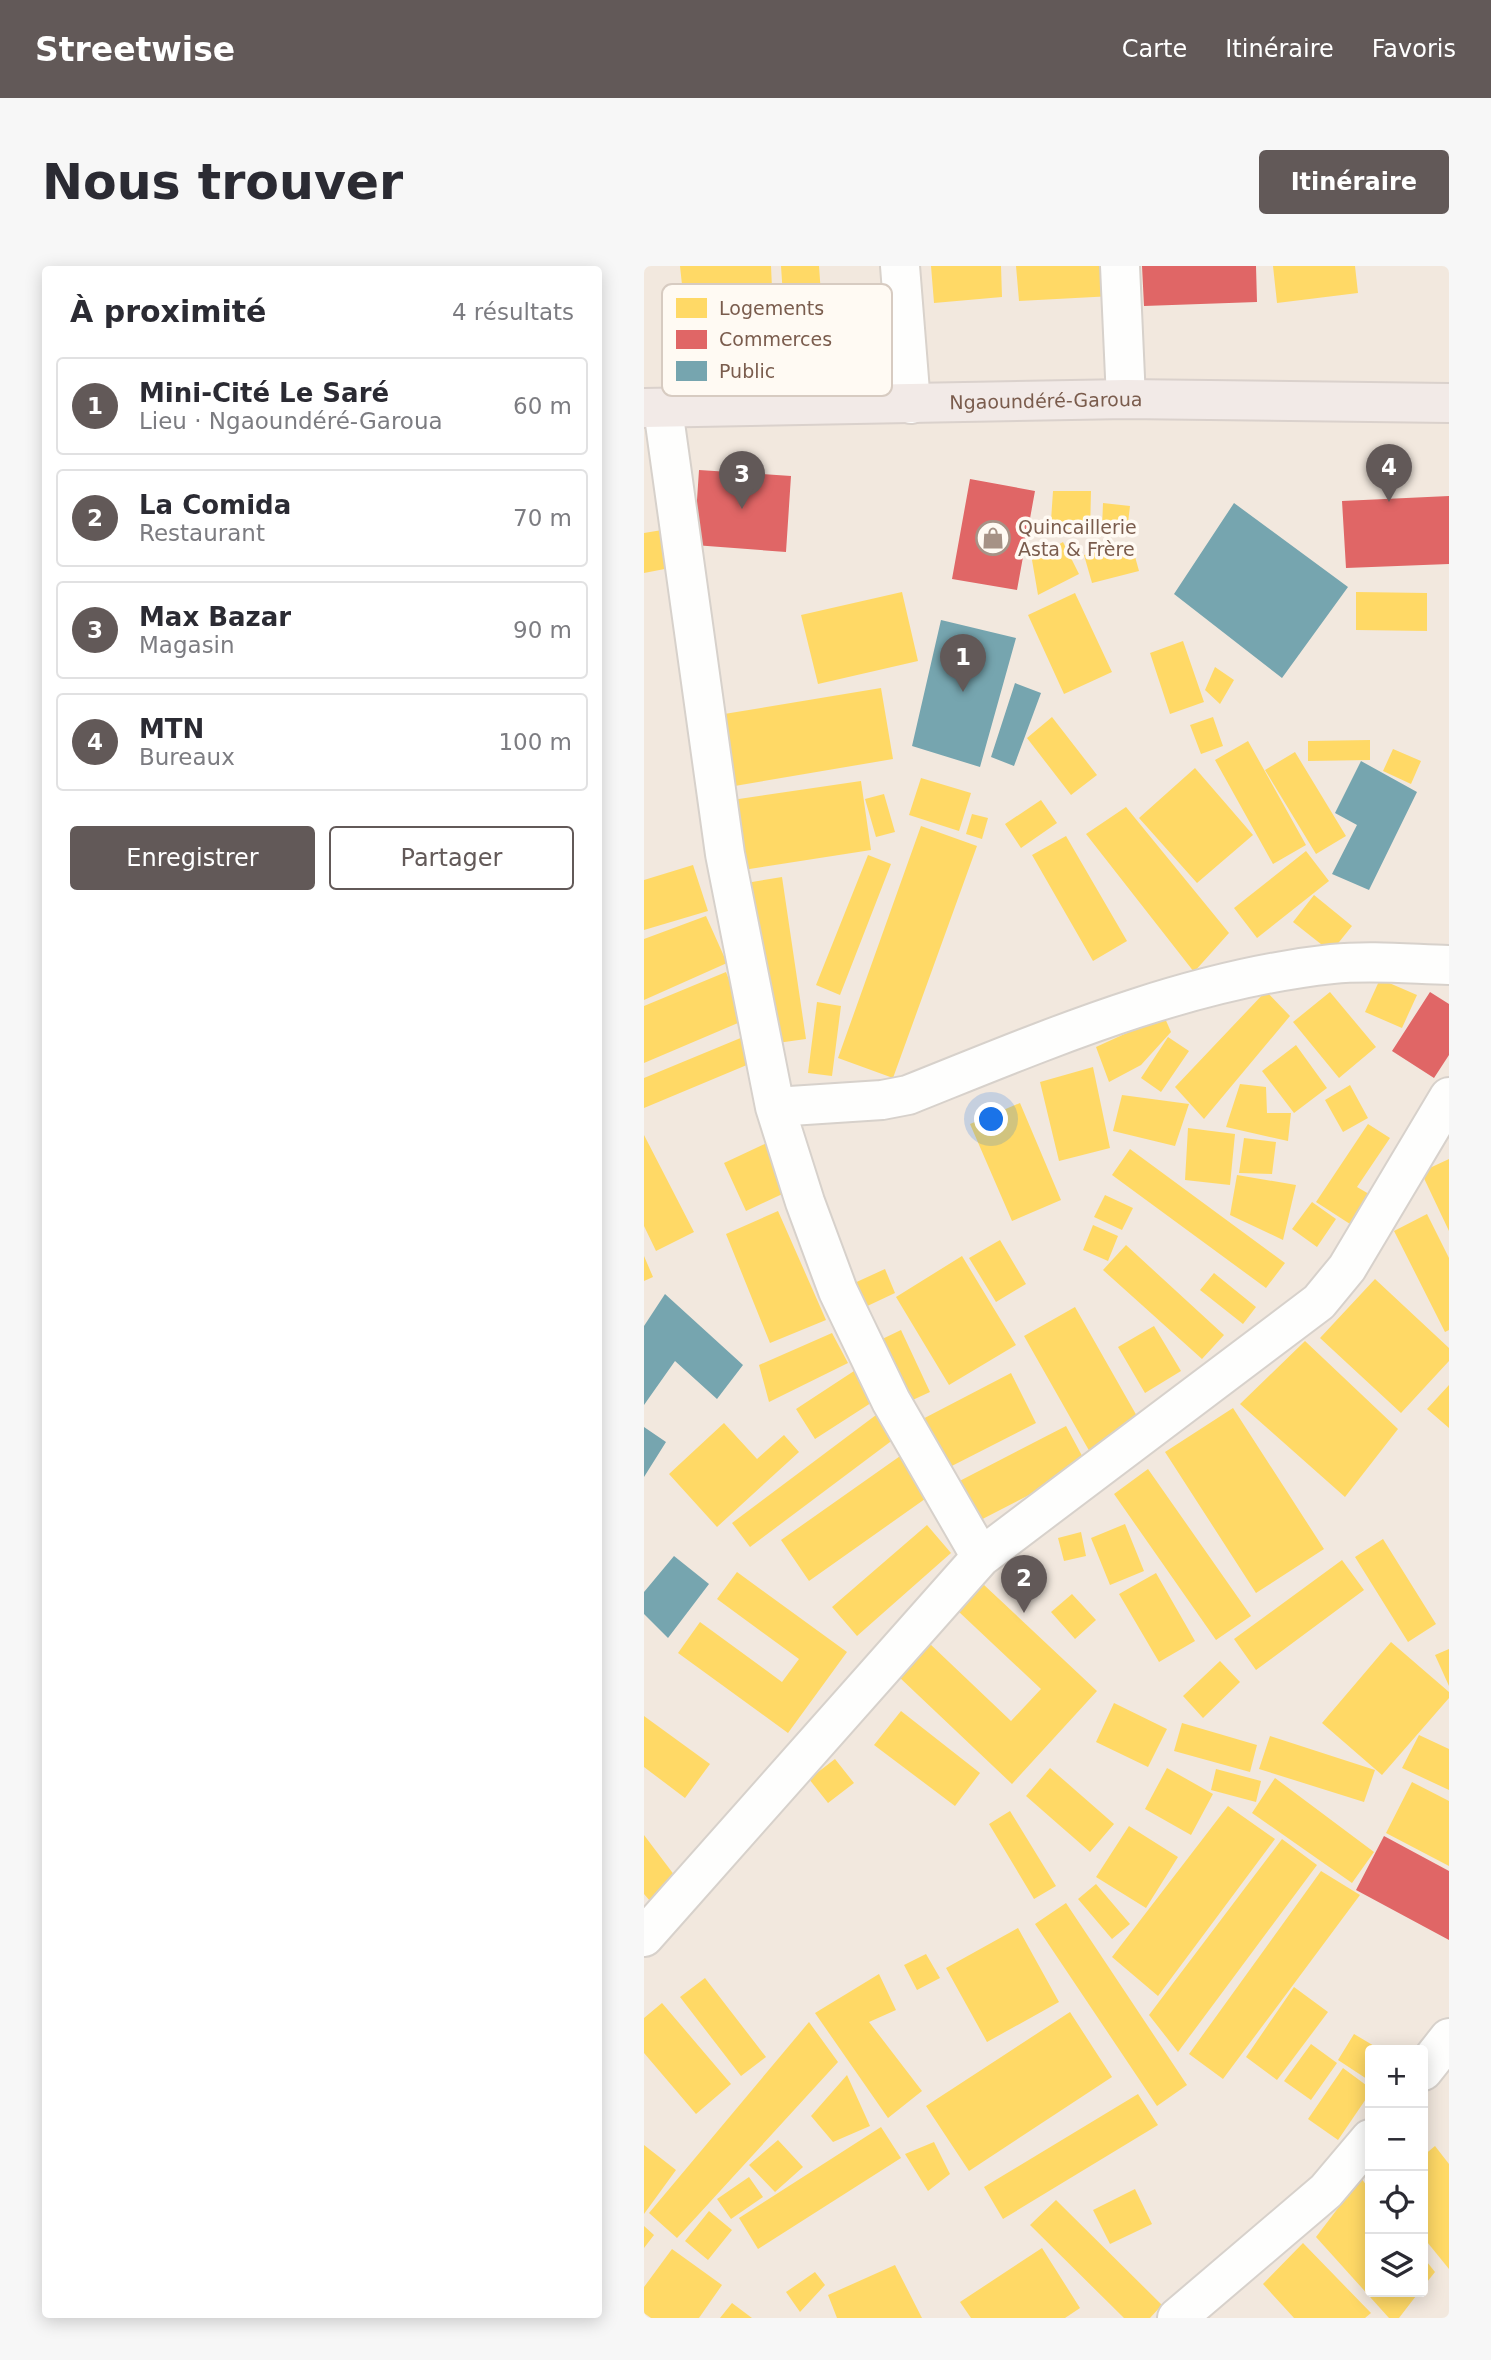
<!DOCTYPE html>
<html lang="fr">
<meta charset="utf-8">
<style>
:root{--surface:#fff;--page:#f7f7f7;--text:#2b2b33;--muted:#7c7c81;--line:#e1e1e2;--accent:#625958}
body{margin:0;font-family:"DejaVu Sans",sans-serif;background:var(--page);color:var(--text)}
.controls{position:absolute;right:21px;bottom:21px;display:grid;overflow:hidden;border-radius:7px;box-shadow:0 4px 18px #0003}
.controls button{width:63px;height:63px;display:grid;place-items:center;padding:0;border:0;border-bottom:2px solid var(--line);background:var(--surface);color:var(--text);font:35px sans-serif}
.you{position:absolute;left:348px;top:854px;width:24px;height:24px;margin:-18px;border:5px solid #fff;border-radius:50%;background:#1a73e8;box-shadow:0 0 0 10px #1a73e833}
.badge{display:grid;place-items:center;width:46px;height:46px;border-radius:50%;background:var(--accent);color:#fff;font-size:23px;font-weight:700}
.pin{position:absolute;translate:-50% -58px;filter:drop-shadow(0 2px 4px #0008)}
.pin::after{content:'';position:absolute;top:37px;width:24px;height:21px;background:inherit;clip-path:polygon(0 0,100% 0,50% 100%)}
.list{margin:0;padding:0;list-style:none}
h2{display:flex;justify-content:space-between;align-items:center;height:91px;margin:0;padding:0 28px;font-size:30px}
h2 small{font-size:23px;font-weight:400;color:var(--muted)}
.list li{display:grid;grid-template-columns:46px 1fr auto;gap:21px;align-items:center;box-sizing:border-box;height:98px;margin:0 14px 14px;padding:0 14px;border:2px solid var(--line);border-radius:7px}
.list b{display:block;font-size:26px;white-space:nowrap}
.list p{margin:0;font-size:23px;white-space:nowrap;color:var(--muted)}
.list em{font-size:23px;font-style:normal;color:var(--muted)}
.actions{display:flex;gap:14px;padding:21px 28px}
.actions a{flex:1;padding:16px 0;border:2px solid var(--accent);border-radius:7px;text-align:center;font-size:24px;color:var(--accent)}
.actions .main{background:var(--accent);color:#fff}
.icon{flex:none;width:38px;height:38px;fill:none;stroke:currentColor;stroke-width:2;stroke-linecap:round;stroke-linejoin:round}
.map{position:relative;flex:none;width:805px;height:2052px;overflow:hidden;border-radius:7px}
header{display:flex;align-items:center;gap:42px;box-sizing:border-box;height:98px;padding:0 35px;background:var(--accent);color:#fff}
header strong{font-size:33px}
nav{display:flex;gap:38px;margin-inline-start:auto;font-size:24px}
.intro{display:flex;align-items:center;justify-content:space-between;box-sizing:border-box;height:168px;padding:0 42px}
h1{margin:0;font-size:49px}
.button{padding:18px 32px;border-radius:7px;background:var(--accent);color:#fff;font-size:24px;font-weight:700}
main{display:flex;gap:42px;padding:0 42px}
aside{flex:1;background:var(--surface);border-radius:7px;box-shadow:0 4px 18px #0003}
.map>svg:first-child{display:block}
.residential{fill:#f2e8de;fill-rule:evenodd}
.homes{fill:#ffd966}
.shops{fill:#e06666}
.public{fill:#76a5af}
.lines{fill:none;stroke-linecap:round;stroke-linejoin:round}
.street-casing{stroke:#d7d1cb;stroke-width:42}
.secondary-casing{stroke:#d9d2cb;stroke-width:42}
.highway-casing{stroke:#dad1cc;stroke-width:42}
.street{stroke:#fefefd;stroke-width:38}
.secondary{stroke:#fefefd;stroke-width:38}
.highway{stroke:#f2eae7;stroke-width:38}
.labels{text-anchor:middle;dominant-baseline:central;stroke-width:7;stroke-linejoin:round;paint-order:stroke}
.street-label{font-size:19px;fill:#7a5c4d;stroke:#fffaf3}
.poi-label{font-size:19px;fill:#7a5c4d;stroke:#fffaf3;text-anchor:start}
.key{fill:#fffaf3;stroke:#d7cbc1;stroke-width:2}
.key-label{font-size:19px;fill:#7a5c4d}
</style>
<header>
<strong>Streetwise</strong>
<nav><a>Carte</a><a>Itinéraire</a><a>Favoris</a></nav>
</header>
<div class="intro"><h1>Nous trouver</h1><a class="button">Itinéraire</a></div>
<main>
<aside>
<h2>À proximité<small>4 résultats</small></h2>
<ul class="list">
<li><span class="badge">1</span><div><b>Mini-Cité Le Saré</b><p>Lieu · Ngaoundéré-Garoua</p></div><em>60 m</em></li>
<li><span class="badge">2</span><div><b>La Comida</b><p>Restaurant</p></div><em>70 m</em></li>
<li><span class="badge">3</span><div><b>Max Bazar</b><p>Magasin</p></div><em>90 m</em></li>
<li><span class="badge">4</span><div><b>MTN</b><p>Bureaux</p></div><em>100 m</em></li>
</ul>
<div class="actions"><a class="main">Enregistrer</a><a>Partager</a></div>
</aside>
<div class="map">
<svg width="805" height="2052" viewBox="0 0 805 2052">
<rect width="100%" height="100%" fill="#f9f5f0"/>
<path class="residential" d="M 0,0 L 805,0 L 805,2052 L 0,2052 ZM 726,1784 L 779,1784 L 779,2026 L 726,2026 Z"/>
<path class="homes" d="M 36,0 L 127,0 L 129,44 L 41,47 Z
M 137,0 L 175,0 L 177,28 L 139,30 Z
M 287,0 L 357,0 L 358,31 L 290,37 Z
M 372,0 L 468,0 L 469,30 L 375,35 Z
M 629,0 L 711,0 L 714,27 L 633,37 Z
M 409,225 L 447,225 L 446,268 L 406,270 Z
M 459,237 L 486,240 L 483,265 L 458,263 Z
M 24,263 L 31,301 L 0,307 L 0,267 Z
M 419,276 L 435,308 L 394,329 L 388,294 Z
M 487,276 L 495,305 L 448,317 L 440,289 Z
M 258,326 L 274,395 L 174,418 L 157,349 Z
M 712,326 L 783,327 L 783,365 L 712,364 Z
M 431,327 L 468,406 L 420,428 L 384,349 Z
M 539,375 L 560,436 L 526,448 L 506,387 Z
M 571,401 L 590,414 L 576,438 L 561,424 Z
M 237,422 L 249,493 L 79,522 L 68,450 Z
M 408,451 L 453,509 L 427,529 L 383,472 Z
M 569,451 L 579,480 L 557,488 L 546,459 Z
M 726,474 L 726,494 L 664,495 L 664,475 Z
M 604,475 L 662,579 L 629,598 L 571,494 Z
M 749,483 L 777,495 L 767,518 L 739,505 Z
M 651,486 L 702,570 L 672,588 L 621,504 Z
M 551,502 L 609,569 L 553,617 L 495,552 Z
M 277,512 L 327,527 L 315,565 L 265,549 Z
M 217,515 L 227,584 L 99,604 L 88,534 Z
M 240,528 L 251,566 L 232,571 L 221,533 Z
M 397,534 L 413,557 L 377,582 L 361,558 Z
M 482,541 L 585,667 L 550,706 L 442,568 Z
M 328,548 L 344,552 L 338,573 L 322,568 Z
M 277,560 L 333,580 L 249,812 L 194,792 Z
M 422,570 L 483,675 L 449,695 L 388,589 Z
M 662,585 L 685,615 L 613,672 L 590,642 Z
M 224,589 L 247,598 L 196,729 L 172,719 Z
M 49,599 L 64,645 L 0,664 L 0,614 Z
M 138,611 L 162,773 L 126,778 L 102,617 Z
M 670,629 L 708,660 L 687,686 L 649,656 Z
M 62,650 L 83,697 L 0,734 L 0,673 Z
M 82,706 L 101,754 L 0,797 L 0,740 Z
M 736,713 L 773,729 L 758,762 L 721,746 Z
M 622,725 L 646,750 L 560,853 L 531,821 Z
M 686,726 L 732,781 L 695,812 L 649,756 Z
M 173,736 L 197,740 L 188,810 L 164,807 Z
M 520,750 L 527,766 L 497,799 L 465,816 L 452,781 Z
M 99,771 L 110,796 L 0,842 L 0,812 Z
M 524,771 L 545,785 L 517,826 L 497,812 Z
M 652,779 L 683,822 L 650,847 L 618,805 Z
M 449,801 L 466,882 L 415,895 L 396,816 Z
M 596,818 L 622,821 L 623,847 L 647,847 L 644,875 L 582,861 Z
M 706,819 L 724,852 L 699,866 L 681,834 Z
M 478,829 L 545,838 L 531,880 L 469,865 Z
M 376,837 L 417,934 L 368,955 L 326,858 Z
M 724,858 L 746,872 L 713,921 L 725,928 L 706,958 L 672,936 Z
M 544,862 L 591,868 L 586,919 L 541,914 Z
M 0,869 L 50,966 L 12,985 L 0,960 Z
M 600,872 L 632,876 L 628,908 L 595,907 Z
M 125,876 L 147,924 L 102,945 L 80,897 Z
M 486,883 L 641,997 L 622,1022 L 468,909 Z
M 805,893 L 805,965 L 777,906 Z
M 593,909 L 652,919 L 639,974 L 586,949 Z
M 461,929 L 489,942 L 478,964 L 450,951 Z
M 668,936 L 692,953 L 673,981 L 648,963 Z
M 134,945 L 182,1054 L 126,1077 L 82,968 Z
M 783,948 L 805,992 L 805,1064 L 801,1066 L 750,965 Z
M 449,959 L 474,970 L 464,995 L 439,984 Z
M 356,974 L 382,1018 L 352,1036 L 325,992 Z
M 482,979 L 580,1069 L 558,1093 L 459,1004 Z
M 0,990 L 9,1011 L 0,1015 Z
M 318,990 L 372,1079 L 305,1119 L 252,1031 Z
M 241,1003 L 251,1027 L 217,1043 L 206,1019 Z
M 570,1007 L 612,1041 L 599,1058 L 556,1024 Z
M 731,1013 L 805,1082 L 805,1095 L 757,1147 L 676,1072 Z
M 431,1041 L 498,1159 L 447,1188 L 380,1070 Z
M 510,1060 L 537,1105 L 501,1127 L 474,1081 Z
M 257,1064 L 286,1126 L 260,1138 L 232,1076 Z
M 188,1067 L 204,1097 L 125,1136 L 115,1099 Z
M 661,1075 L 754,1163 L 701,1231 L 596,1138 Z
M 210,1105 L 230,1135 L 171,1173 L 152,1143 Z
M 367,1107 L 392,1157 L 296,1206 L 271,1157 Z
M 805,1119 L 805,1162 L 783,1143 Z
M 589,1142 L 680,1283 L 612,1327 L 521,1186 Z
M 232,1149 L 250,1173 L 106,1281 L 88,1257 Z
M 80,1157 L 113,1193 L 140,1169 L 155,1186 L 73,1261 L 25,1208 Z
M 422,1160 L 443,1199 L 323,1261 L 302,1222 Z
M 259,1188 L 288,1228 L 165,1315 L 137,1274 Z
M 504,1203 L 607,1350 L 572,1374 L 470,1228 Z
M 481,1258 L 500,1305 L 466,1319 L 447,1272 Z
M 283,1259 L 307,1287 L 213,1370 L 188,1341 Z
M 437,1266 L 442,1290 L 420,1295 L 414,1272 Z
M 739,1273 L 792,1358 L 764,1376 L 711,1291 Z
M 698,1294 L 720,1324 L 612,1404 L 590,1373 Z
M 93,1306 L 203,1386 L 144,1467 L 34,1387 L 56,1356 L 138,1416 L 155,1393 L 73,1333 Z
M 512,1307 L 551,1375 L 515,1396 L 475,1328 Z
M 339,1318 L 453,1425 L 368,1518 L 254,1410 L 285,1377 L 367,1455 L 397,1423 L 314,1345 Z
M 428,1328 L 452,1354 L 431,1373 L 407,1346 Z
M 747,1376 L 805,1426 L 805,1432 L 738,1509 L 678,1457 Z
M 805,1383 L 805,1420 L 791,1389 Z
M 576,1395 L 596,1416 L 559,1452 L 539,1430 Z
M 470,1437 L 523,1463 L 504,1501 L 452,1476 Z
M 257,1445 L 336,1507 L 311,1540 L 230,1479 Z
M 0,1450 L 66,1498 L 41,1532 L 0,1501 Z
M 538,1457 L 613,1479 L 606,1506 L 530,1485 Z
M 775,1469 L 805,1483 L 805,1524 L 758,1502 Z
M 626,1470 L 731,1504 L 720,1536 L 615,1503 Z
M 191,1493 L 210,1517 L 184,1537 L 165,1513 Z
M 406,1502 L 470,1558 L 446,1586 L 382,1530 Z
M 523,1502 L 569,1528 L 547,1569 L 501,1543 Z
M 572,1503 L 617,1515 L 612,1536 L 567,1524 Z
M 631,1512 L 730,1586 L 708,1617 L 608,1547 Z
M 768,1516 L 805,1535 L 805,1600 L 742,1567 Z
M 584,1540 L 631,1573 L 514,1730 L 468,1691 Z
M 366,1545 L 412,1620 L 390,1633 L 345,1558 Z
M 485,1560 L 534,1591 L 502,1642 L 452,1611 Z
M 0,1569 L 34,1614 L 6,1635 L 0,1628 Z
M 638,1573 L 673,1599 L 534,1786 L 505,1749 Z
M 677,1605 L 716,1629 L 579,1813 L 545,1788 Z
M 452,1618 L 486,1658 L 468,1673 L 434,1633 Z
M 422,1637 L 543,1819 L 513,1840 L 391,1658 Z
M 374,1662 L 415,1736 L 343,1776 L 302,1702 Z
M 282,1688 L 296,1712 L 273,1724 L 260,1699 Z
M 235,1708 L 252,1744 L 225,1756 L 278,1825 L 244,1852 L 171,1747 Z
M 61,1712 L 122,1791 L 97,1810 L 36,1731 Z
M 650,1721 L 684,1746 L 633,1814 L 602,1791 Z
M 18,1737 L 87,1818 L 52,1848 L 0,1787 L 0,1752 Z
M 426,1746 L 468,1811 L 325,1905 L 282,1840 Z
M 165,1756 L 194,1796 L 33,1972 L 5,1947 Z
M 710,1768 L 737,1784 L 726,1784 L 726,1815 L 694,1794 Z
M 667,1778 L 693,1797 L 667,1834 L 640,1815 Z
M 699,1802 L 726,1822 L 726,1827 L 694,1874 L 664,1853 Z
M 203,1809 L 226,1860 L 189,1876 L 167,1850 Z
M 494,1828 L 514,1859 L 359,1953 L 340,1921 Z
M 237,1861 L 257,1892 L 114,1983 L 95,1952 Z
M 134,1874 L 159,1901 L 131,1926 L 105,1899 Z
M 290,1876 L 306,1908 L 284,1925 L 261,1888 Z
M 0,1879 L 32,1904 L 0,1948 Z
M 791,1880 L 805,1898 L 805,2003 L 779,1971 L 779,1890 Z
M 105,1911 L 119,1931 L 87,1953 L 73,1933 Z
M 717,1912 L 726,1924 L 726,2026 L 775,2026 L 755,2052 L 745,2052 L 672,1971 Z
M 491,1923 L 508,1958 L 466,1978 L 449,1944 Z
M 412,1934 L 518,2039 L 506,2052 L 480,2052 L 386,1959 Z
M 65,1945 L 88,1964 L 64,1994 L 41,1975 Z
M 0,1960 L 10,1969 L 0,1982 Z
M 659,1977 L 727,2047 L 721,2052 L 650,2052 L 619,2018 Z
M 398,1982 L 436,2042 L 421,2052 L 327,2052 L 316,2036 Z
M 28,1983 L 78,2019 L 55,2052 L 7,2052 L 0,2047 L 0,2021 Z
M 779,1991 L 791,2006 L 779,2021 Z
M 251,1999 L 278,2052 L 193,2052 L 184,2029 Z
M 171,2006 L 181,2019 L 156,2046 L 142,2026 Z
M 88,2037 L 108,2052 L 76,2052 Z"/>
<path class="shops" d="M 498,0 L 612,0 L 613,36 L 500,40 Z
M 55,204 L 147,210 L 142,286 L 50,279 Z
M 326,213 L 391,225 L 373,324 L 308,313 Z
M 805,230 L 805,298 L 702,302 L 698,235 Z
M 786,726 L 805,738 L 805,789 L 790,812 L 748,785 Z
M 740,1570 L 805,1605 L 805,1674 L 712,1624 Z"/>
<path class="public" d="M 590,237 L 704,321 L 638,412 L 530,328 Z
M 297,354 L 372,372 L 336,501 L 268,480 Z
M 371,417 L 397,427 L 370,500 L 347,491 Z
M 717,495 L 773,526 L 725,624 L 688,608 L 713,559 L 691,547 Z
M 21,1028 L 99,1099 L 73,1133 L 31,1095 L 0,1139 L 0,1060 Z
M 0,1161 L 22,1176 L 0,1211 Z
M 30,1290 L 65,1318 L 24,1372 L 0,1348 L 0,1326 Z"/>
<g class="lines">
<g class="street-casing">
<path id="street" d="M 476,0 L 482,133
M 19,143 L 81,588 L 131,841 L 161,936 L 194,1025 L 247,1135 L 337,1291
M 131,841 L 238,834 L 264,829 C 402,774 540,714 688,698 C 727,694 767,698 805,699
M 0,1671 L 337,1291 L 675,1036 L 703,1002 L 805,831
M 779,1805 L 805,1772
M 533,2052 L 682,1925 L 726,1873"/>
</g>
<g class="secondary-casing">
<path id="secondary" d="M 256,0 L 267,138"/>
</g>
<g class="highway-casing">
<g id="highway">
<path id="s1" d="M 0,142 L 482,133 L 805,137"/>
</g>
</g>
<use href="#street" class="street"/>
<use href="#secondary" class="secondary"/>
<use href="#highway" class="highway"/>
</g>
<defs>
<g id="shop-ring" transform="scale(1.75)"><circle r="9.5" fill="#fffaf3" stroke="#a69286" stroke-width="1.5"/><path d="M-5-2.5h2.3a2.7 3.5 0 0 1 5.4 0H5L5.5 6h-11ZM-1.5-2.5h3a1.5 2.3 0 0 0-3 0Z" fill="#a69286"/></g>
</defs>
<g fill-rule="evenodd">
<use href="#shop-ring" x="349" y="272"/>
</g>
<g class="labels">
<g class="street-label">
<text stroke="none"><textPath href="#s1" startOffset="402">Ngaoundéré-Garoua</textPath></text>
</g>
<g class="poi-label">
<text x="374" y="261">Quincaillerie<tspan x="374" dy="22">Asta &amp; Frère</tspan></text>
</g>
</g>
<rect x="18" y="18" width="230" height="112" rx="10" class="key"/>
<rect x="32" y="32" width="31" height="20" fill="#ffd966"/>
<rect x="32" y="64" width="31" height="19" fill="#e06666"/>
<rect x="32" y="95" width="31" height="20" fill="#76a5af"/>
<g class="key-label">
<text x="75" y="49">Logements</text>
<text x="75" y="80">Commerces</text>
<text x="75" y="112">Public</text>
</g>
</svg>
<div class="controls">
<button>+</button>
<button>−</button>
<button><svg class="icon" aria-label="locate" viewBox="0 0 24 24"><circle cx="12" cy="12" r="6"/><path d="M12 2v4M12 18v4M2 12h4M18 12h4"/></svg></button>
<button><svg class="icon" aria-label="layers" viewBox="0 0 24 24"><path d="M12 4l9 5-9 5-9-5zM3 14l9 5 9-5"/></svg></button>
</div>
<div class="you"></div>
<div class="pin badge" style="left:319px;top:426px">1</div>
<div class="pin badge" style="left:380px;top:1347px">2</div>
<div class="pin badge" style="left:98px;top:243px">3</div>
<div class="pin badge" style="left:745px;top:236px">4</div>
</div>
</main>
